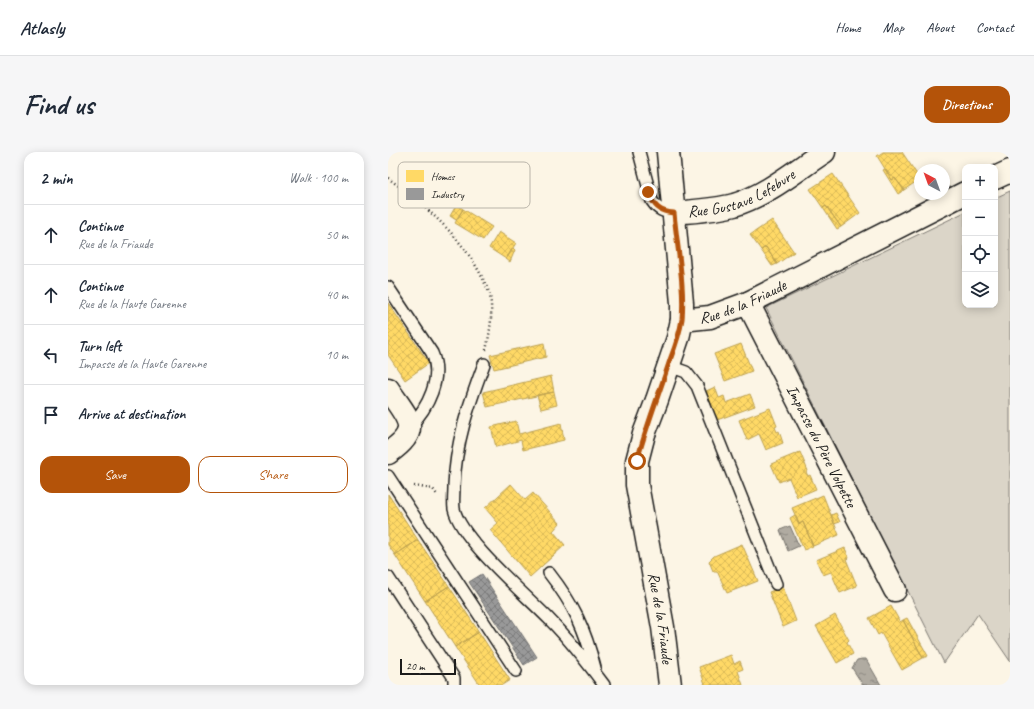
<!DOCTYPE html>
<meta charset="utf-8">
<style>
:root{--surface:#fff;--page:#f6f6f7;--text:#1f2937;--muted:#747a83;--line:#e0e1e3;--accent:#b45309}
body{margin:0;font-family:Caveat,sans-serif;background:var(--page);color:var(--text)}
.controls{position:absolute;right:12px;top:12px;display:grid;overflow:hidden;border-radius:8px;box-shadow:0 2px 10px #0003}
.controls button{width:36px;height:36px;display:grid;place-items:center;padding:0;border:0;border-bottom:1px solid var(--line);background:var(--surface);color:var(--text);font:20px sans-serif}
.compass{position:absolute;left:526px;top:12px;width:36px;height:36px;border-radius:50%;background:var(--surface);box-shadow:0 2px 10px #0003;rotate:319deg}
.scale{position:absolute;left:12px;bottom:10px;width:56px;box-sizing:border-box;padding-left:4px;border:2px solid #1c1c1c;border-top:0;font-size:11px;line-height:14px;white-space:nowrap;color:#1c1c1c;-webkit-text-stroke:3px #fcf5e5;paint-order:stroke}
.stop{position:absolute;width:12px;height:12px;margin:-9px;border:3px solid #b45309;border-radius:50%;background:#fff}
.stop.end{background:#b45309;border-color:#fff;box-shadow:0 1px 4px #0008}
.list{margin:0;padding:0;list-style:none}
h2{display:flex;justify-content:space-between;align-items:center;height:52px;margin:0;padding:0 16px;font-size:17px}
h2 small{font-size:13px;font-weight:400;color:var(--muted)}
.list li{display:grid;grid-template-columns:26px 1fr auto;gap:12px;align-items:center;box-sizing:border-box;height:60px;padding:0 16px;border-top:1px solid var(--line)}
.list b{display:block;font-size:15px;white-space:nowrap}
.list p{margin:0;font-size:13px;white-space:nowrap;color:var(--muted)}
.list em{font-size:13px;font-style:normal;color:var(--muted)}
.actions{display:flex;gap:8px;padding:12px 16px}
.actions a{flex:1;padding:9px 0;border:1px solid var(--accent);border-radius:12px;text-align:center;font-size:14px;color:var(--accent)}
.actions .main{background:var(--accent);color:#fff}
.icon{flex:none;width:22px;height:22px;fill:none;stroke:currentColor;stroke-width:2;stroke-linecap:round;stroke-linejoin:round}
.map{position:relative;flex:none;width:622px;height:533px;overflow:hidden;border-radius:12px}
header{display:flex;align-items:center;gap:24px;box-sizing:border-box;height:56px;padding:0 20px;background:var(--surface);border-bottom:1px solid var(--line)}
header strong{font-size:19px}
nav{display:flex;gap:22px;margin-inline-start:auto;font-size:14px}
.intro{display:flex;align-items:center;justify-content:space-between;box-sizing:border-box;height:96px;padding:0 24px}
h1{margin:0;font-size:28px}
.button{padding:10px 18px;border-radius:12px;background:var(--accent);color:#fff;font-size:14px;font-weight:700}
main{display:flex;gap:24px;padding:0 24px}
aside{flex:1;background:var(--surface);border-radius:12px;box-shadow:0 2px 10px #0003}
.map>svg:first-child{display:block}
.green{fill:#dbd5c8;stroke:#7c7872}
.water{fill:url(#water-ripples);stroke:#75726c}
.homes{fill:url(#homes-cross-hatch);stroke:#bba050}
.industry{fill:url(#industry-cross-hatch);stroke:#747474}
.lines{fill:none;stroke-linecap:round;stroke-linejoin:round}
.service-casing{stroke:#1c1c1c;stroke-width:14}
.minor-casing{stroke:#1c1c1c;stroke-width:25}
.path{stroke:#1c1c1c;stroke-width:2.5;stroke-dasharray:1 3;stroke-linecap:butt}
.service{stroke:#fcf5e5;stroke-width:11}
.minor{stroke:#fcf5e5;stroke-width:22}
.route{stroke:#b45309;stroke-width:5}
.labels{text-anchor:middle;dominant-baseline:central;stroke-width:4;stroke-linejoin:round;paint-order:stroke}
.street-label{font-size:16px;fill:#1c1c1c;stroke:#fcf5e5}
.key{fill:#fcf5e5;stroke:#b9b4a9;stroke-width:1}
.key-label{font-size:11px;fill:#1c1c1c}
</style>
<header>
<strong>Atlasly</strong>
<nav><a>Home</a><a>Map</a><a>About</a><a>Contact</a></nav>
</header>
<div class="intro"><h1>Find us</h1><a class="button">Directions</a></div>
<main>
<aside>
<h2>2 min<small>Walk · 100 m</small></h2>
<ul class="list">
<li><svg class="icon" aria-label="ahead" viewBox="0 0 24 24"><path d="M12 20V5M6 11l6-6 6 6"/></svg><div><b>Continue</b><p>Rue de la Friaude</p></div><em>50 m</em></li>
<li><svg class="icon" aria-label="ahead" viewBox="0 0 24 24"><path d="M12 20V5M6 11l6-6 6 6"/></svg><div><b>Continue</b><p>Rue de la Haute Garenne</p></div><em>40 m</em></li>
<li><svg class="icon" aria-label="left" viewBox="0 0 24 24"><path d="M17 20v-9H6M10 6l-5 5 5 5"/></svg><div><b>Turn left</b><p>Impasse de la Haute Garenne</p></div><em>10 m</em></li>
<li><svg class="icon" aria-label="arrive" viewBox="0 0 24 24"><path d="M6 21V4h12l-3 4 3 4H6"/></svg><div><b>Arrive at destination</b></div></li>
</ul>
<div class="actions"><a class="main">Save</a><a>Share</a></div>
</aside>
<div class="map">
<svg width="622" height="533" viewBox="0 0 622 533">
<defs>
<pattern id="water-ripples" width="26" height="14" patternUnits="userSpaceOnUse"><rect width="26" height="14" fill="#b0aba1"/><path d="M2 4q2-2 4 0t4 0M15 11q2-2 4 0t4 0" fill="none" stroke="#8e8a82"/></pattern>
<pattern id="homes-cross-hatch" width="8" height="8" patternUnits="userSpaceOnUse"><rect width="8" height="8" fill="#ffd966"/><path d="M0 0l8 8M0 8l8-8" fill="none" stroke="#daba58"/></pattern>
<pattern id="industry-cross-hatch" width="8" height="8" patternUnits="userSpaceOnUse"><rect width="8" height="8" fill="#999"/><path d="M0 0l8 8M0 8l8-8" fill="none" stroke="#7c7c7c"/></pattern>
</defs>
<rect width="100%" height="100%" fill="#fcf5e5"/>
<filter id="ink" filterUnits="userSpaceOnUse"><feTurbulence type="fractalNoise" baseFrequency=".025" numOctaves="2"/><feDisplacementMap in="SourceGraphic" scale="8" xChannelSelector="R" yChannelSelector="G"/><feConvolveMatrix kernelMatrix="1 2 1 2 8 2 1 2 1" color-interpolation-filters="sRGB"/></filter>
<g filter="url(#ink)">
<path class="green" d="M 622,39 L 622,509 L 590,462 L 556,511 L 378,156 L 577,60 L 577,153 L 607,153 L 607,46 Z"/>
<path class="water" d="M 402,374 L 411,394 L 400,399 L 392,378 Z
M 474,507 L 478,507 L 493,533 L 475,533 L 464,516 L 469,508 Z"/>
<path class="homes" d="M 495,0 L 514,0 L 532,27 L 516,38 L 507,26 L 504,28 L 489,4 Z
M 497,17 L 504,28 L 507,26 L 516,38 L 510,42 L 495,18 Z
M 445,22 L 472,61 L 453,75 L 438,54 L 435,56 L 422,37 Z
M 69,52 L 75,57 L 68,68 L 62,64 Z
M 438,54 L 453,75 L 449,77 L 435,56 Z
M 75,57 L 104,75 L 95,88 L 67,71 Z
M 384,68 L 406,100 L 389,112 L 378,95 L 373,98 L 362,83 Z
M 111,80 L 128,91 L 118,107 L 101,96 Z
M 378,95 L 389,112 L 384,114 L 373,98 Z
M 125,96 L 127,98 L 122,110 L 118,107 Z
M 0,151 L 41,211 L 17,228 L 0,203 Z
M 156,191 L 158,205 L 106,217 L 102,203 Z
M 353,192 L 364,219 L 337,229 L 326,202 Z
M 163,224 L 166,240 L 99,255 L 95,240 Z
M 327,235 L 331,246 L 336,244 L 338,251 L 362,242 L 367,254 L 329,268 L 318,239 Z
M 166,240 L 169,253 L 153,257 L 149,243 Z
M 382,256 L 389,274 L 387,275 L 389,280 L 391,279 L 395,291 L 378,298 L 371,282 L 359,288 L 351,268 Z
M 128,269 L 131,282 L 173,271 L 176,288 L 135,298 L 133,288 L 108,295 L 103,275 Z
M 412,300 L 420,319 L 418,320 L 420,324 L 422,323 L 428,337 L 409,345 L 401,326 L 391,330 L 383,312 Z
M 123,332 L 137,348 L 145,341 L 172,371 L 165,379 L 177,393 L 142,425 L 102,378 L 110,371 L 97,356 Z
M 0,342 L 30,388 L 7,403 L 0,393 Z
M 435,343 L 451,383 L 425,394 L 415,370 L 411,372 L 404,356 Z
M 448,361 L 452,370 L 446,372 L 443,363 Z
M 407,363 L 411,372 L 415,370 L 425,394 L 416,398 L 402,366 Z
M 30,388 L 61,434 L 37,449 L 7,403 Z
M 354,392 L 370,429 L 339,441 L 329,419 L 325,419 L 321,409 L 326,404 Z
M 457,396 L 461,406 L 458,407 L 469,434 L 452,441 L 443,420 L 435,423 L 428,408 Z
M 61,434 L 91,480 L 67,495 L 37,449 Z
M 395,435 L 408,469 L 395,475 L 381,440 Z
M 503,454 L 512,470 L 515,468 L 535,506 L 514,518 L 493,481 L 490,483 L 481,466 Z
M 447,463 L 461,488 L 459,490 L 465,502 L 449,511 L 428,474 Z
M 519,466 L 540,504 L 535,506 L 515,468 Z
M 91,480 L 122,528 L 114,533 L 92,533 L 67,495 Z
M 343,503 L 346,512 L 352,509 L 355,517 L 350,519 L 355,533 L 315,533 L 317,532 L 311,515 Z"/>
<path class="industry" d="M 94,422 L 149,505 L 136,513 L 81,430 Z"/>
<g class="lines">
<g class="service-casing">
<path id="service" d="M 251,0 L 264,49 C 270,58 275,60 286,61
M 0,135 L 44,201 C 55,226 40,256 22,274
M 96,212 C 81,252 67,292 66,335 C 66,342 65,350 66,357 C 73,388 138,443 162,468 C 182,488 199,510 216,533
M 281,214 L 298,220 L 309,234 L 388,432
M 0,324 L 128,519
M 161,421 C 186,453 197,477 207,516
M 0,425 L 66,526 L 66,533"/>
</g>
<g class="minor-casing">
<g id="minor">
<path id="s1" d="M 280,0 L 294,151 L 294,168 L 290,186 L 269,248 L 256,282 L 249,309 L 249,333 L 275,475 L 282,533"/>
<path d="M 607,26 L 622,19"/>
<path id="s2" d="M 286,61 C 306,59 327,58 346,53 C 379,43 408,18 436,0"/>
<path id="s3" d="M 360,151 L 507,438"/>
<path id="s4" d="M 294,168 L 322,165 L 360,151 L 577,41"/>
<path d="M 0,237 C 19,266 36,277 0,301"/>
</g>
</g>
<path class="path" d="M 0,26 C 37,54 74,84 95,127 C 97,132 101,138 102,144 C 105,161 102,181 98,198
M 26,334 L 45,337 L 50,344"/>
<use href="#service" class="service"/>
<use href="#minor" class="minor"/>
</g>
</g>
<g class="lines" filter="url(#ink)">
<path class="route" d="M 249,309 C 258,275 271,242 282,208 C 287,195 292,181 294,167 C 297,134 289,94 286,61 C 271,60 266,54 260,40"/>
</g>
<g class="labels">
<g class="street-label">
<text stroke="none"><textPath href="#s2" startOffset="71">Rue Gustave Lefebvre</textPath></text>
<text stroke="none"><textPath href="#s4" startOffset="64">Rue de la Friaude</textPath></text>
<text stroke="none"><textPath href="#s3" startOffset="161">Impasse du Père Volpette</textPath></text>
<text stroke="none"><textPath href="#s1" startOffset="476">Rue de la Friaude</textPath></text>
</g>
</g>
<rect x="10" y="10" width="132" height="46" rx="6" class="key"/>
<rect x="18" y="18" width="18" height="12" fill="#ffd966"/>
<rect x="18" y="36" width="18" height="12" fill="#999"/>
<g class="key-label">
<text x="43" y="28">Homes</text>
<text x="43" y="46">Industry</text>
</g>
</svg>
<div class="controls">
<button>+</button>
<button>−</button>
<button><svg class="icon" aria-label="locate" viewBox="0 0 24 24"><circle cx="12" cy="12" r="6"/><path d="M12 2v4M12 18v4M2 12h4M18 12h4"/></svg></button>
<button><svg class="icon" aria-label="layers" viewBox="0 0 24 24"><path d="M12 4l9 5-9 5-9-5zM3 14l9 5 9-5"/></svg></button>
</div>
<svg class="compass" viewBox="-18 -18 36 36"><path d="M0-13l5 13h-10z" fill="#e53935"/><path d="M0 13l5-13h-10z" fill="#747a83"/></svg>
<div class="scale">20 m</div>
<div class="stop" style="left:249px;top:309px"></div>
<div class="stop end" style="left:260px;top:40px"></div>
</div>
</main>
